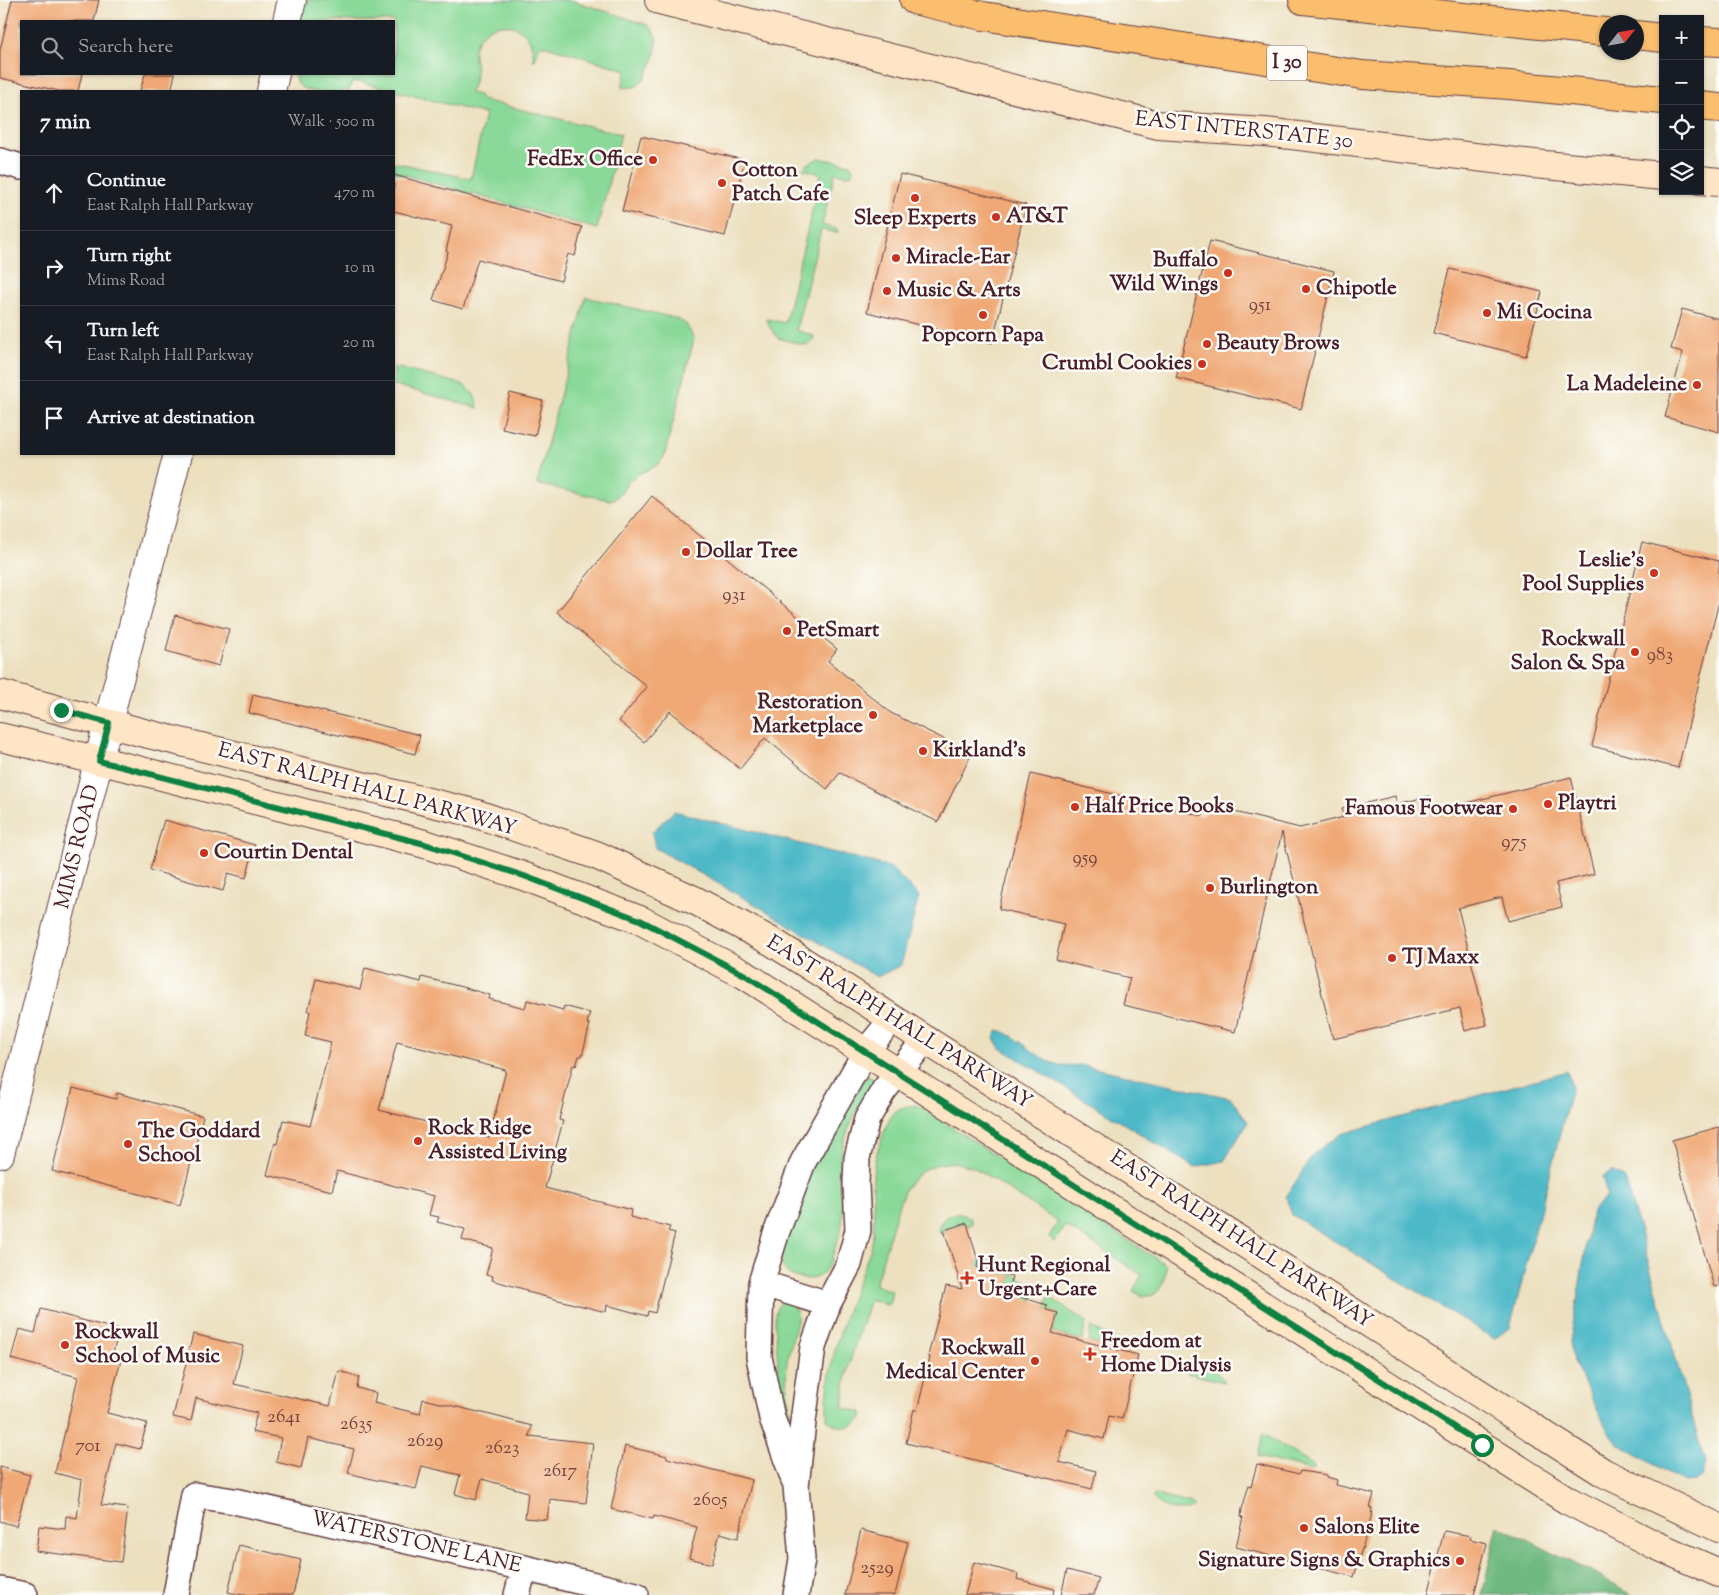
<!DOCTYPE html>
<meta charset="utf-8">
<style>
:root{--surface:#171b24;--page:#20242c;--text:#f1f3f6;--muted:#9ea1a6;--line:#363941}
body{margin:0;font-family:"Sorts Mill Goudy",serif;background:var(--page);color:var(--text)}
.controls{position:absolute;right:15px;top:15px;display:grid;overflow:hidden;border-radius:0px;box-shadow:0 1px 4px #0004}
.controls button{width:45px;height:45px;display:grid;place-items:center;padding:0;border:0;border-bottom:1px solid var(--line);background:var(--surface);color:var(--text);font:25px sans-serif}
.compass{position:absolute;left:1599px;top:15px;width:45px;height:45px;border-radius:50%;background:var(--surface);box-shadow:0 1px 4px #0004;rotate:59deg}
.stop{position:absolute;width:15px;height:15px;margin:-11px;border:4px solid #0b8043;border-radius:50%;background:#fff}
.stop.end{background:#0b8043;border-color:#fff;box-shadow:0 1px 5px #0008}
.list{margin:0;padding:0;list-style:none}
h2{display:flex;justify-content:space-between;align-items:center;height:65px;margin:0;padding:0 20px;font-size:21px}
h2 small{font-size:16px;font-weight:400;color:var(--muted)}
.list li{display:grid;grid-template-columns:32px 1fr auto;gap:15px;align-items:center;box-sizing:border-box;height:75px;padding:0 20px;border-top:1px solid var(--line)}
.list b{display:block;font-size:19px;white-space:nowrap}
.list p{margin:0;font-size:16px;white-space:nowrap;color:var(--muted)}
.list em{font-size:16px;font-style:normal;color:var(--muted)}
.icon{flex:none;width:28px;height:28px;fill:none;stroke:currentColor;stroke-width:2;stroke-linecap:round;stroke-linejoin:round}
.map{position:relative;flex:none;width:1719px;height:1595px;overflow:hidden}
.search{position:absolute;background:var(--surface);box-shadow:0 1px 4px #0004;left:20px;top:20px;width:375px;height:55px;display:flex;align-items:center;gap:12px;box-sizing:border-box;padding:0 18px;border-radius:0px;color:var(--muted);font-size:19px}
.panel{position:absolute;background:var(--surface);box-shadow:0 1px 4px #0004;left:20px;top:90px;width:375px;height:365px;border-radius:0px}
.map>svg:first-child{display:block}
.green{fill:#8ad998;stroke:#6a7c62}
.forest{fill:#6fb980;stroke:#5c6c56}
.water{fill:#4db9c8;stroke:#4c6c7a}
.building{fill:#f0a976;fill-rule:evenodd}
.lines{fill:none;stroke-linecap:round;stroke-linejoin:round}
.minor-casing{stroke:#623c41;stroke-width:28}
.tertiary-casing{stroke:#623c41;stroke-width:30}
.secondary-casing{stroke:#623c41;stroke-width:30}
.motorway-casing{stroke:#623c41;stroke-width:30}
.minor{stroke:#fff;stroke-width:25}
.tertiary{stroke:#fff;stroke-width:28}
.secondary{stroke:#fde5c5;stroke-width:28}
.motorway{stroke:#fbbe6e;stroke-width:28}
.route{stroke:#0b8043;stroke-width:6}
.poi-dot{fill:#c8321e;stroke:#fdfcf7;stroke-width:2}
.labels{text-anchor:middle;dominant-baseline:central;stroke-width:5;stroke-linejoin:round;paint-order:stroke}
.number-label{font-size:19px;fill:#74423e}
.shield{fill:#fdfcf7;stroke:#806168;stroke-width:1}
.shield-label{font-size:20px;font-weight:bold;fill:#4a1f2b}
.street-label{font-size:21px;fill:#4a1f2b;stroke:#fdfcf7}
.poi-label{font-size:21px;font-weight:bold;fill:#4a1f2b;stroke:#fdfcf7;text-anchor:start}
</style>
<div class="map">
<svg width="1719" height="1595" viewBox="0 0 1719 1595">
<rect width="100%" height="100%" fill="#fdfcf7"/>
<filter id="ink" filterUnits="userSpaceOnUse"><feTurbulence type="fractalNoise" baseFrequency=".02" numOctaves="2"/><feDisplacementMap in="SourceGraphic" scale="10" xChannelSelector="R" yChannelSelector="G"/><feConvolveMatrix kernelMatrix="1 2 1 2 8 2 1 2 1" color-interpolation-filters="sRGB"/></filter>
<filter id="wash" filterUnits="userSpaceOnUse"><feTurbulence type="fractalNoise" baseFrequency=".0096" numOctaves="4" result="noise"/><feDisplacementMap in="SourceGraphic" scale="20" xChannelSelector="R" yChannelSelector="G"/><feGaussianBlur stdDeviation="1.12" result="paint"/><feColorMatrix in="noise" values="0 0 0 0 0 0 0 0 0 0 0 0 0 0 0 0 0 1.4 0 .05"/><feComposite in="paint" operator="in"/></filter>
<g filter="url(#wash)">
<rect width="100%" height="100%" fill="#ece0bf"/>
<path class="green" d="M 299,0 L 571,0 L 648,25 C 651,28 655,33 656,38 C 659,50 647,83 634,87 C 630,88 625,87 622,88 L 626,70 L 540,44 L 535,60 L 533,60 C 537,26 495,11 477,41 C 470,52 477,62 476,74 C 475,81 472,87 470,93 L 479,95 L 482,100 L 621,134 L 597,229 L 394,172 L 394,162 L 471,179 L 485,114 L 360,82 L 352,82 L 349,91 C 333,91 294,98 295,74 L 394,74 L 394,21 L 298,21 Z
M 819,158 L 850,164 L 853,169 L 852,174 L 846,175 L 835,173 L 822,225 L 837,229 L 838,233 L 821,230 L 796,330 L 814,336 L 813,340 L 809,344 L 804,345 L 778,338 L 769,326 L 767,319 L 785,323 L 821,174 L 803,169 L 808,164 Z
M 586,297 L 678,319 L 686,324 L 694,339 L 665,454 C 659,470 642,469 631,479 C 624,486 620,499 609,500 L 537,484 Z
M 394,367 L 462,384 C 472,390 477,397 478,408 L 394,385 Z
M 869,1076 L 873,1079 L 873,1084 C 860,1103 849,1123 843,1146 C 841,1154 839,1164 839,1173 C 839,1189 844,1206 842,1223 C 842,1230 838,1238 836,1245 C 829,1268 823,1285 795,1277 C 785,1274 782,1266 780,1257 L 812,1162 L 864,1079 Z
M 919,1106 L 1166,1265 C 1166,1285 1156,1306 1133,1291 L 1142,1275 L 1066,1226 L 1054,1242 L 1049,1237 L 1058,1222 L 975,1168 L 954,1162 L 938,1164 L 925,1169 L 913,1179 L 905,1189 L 899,1204 L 875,1285 L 891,1291 L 892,1293 L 889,1304 L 887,1305 L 870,1299 C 861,1329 841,1378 844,1408 L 862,1412 L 862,1418 C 851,1430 838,1429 827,1419 C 825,1358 850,1303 871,1248 C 876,1225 873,1202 873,1179 C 873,1161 879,1146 885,1130 C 892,1112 898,1104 919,1106 Z
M 956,1213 L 970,1217 L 972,1224 L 968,1227 L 967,1223 L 944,1230 L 945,1234 L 941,1234 L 938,1232 C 939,1221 946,1215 956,1213 Z
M 986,1256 L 1034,1287 L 1032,1301 L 1003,1308 L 1012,1276 L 977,1267 L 978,1262 Z
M 1048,1298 L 1051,1298 L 1086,1322 L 1082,1340 L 1052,1333 L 1058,1313 L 1046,1310 Z
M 782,1302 C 792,1304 795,1307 798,1317 L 787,1361 L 786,1377 L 790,1414 L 787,1417 L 785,1415 L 779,1379 L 775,1323 L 775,1313 L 778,1306 Z
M 1091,1327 L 1092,1327 L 1123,1346 L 1123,1351 L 1089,1342 Z
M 1200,1366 C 1208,1369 1222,1373 1224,1382 L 1187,1373 L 1186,1371 L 1189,1369 Z
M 1263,1434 L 1314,1466 L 1315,1468 L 1312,1470 L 1258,1457 Z
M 1156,1495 L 1192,1504 L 1194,1506 C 1181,1517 1162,1508 1152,1497 Z"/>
<path class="forest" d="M 1498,1525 L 1616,1585 L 1632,1595 L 1482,1595 Z"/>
<path class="water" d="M 674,811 L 890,867 L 919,896 L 901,965 L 877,977 L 751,902 L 655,848 L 652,832 Z
M 998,1030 C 1021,1036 1038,1062 1060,1065 C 1067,1066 1074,1065 1081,1065 L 1231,1098 L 1248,1122 L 1224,1161 L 1194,1167 L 999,1047 L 994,1038 Z
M 1567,1071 L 1572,1087 L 1510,1328 L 1494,1339 L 1292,1215 L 1286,1197 L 1314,1153 L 1341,1134 Z
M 1612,1171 L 1625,1179 L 1705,1463 L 1702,1477 L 1695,1482 L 1685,1483 L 1619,1444 L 1609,1433 L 1573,1361 L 1570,1342 L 1592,1211 L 1607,1195 L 1602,1176 Z"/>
<g id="blocks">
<path class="building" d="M 12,0 L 99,0 L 94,21 L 21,21 L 21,74 L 82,74 L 78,91 L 59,91 L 0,78 L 0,50 Z
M 145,74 L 175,74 L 171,91 L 140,91 Z
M 641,136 L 745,160 L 725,236 L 622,211 Z
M 900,174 L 1026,205 L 992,343 L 867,312 Z
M 394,175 L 582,227 L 575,256 L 568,254 L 561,281 L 478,259 L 463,309 L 433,300 L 448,252 L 446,251 L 452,226 L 394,211 Z
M 1210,241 L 1334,271 L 1301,409 L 1176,378 Z
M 1450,269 L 1542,292 L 1526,356 L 1433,333 Z
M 1682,309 L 1719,319 L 1719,432 L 1665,417 L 1683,352 L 1671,349 Z
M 510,393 L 543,401 L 535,436 L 502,429 Z
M 652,496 L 837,649 L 828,661 L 891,713 L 972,753 L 938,822 L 840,773 L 827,789 L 765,738 L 740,769 L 670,711 L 644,742 L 619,721 L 647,687 L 557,612 Z
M 1642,542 L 1719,561 L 1719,601 L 1678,768 L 1592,746 Z
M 175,615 L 229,629 L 219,666 L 166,651 Z
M 253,694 L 420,735 L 415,754 L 249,713 Z
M 1031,774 L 1203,816 L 1206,805 L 1300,828 L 1344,817 L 1342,809 L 1395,796 L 1397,804 L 1430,796 L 1434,811 L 1571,777 L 1594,874 L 1556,883 L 1562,907 L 1508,921 L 1502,897 L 1458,908 L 1487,1025 L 1465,1031 L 1460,1008 L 1333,1039 L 1282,832 L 1235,1032 L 1123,1005 L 1130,978 L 1056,960 L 1064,924 L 999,909 Z
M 164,820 L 255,845 L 246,878 L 228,873 L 223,891 L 150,870 Z
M 365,968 L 421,982 L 422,977 L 462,987 L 490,995 L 489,999 L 525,1008 L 527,1000 L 563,1010 L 564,1006 L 590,1013 L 587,1024 L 590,1024 L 582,1056 L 579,1056 L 576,1066 L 573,1065 L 559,1120 L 563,1121 L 545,1188 L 631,1210 L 630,1217 L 670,1227 L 668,1231 L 675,1233 L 655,1313 L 648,1311 L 647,1316 L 607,1305 L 606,1312 L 527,1292 L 527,1290 L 492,1280 L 493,1276 L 486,1275 L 493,1248 L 462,1240 L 465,1229 L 437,1222 L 439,1217 L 429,1215 L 434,1196 L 337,1171 L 332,1191 L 267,1175 L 275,1143 L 277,1144 L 283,1120 L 310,1126 L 331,1042 L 305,1036 L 310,1011 L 308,1011 L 316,979 L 360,990 ZM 397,1042 L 506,1070 L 489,1138 L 379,1110 Z
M 73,1088 L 116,1099 L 117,1093 L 203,1116 L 180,1205 L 52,1171 Z
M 1719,1127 L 1719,1286 L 1714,1287 L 1672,1140 Z
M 967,1223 L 978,1261 L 977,1267 L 1012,1276 L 1007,1293 L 1047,1305 L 1046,1310 L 1058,1313 L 1052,1333 L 1138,1355 L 1122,1419 L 1109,1416 L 1104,1439 L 1068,1429 L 1059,1462 L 1096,1471 L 1092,1489 L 906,1443 L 914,1409 L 917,1411 L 930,1357 L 928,1356 L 946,1286 L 962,1289 L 944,1230 Z
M 41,1309 L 119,1330 L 113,1353 L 122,1356 L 107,1413 L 147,1423 L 140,1449 L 116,1443 L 101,1505 L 128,1508 L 121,1562 L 36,1551 L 39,1526 L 65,1529 L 66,1516 L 77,1518 L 82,1480 L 55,1473 L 78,1377 L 11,1359 L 19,1329 L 35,1333 Z
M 193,1334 L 243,1346 L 234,1384 L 330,1406 L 339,1371 L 359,1377 L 357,1388 L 376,1393 L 374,1403 L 420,1414 L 423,1399 L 487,1414 L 532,1426 L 529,1436 L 593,1443 L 586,1503 L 550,1499 L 547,1520 L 525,1518 L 528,1492 L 482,1479 L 476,1500 L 455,1494 L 460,1475 L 422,1466 L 416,1489 L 376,1480 L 348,1473 L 354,1449 L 308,1438 L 301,1468 L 276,1462 L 281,1438 L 252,1432 L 257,1413 L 196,1398 L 191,1421 L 173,1417 Z
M 625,1446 L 667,1456 L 667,1458 L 752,1480 L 738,1538 L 720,1533 L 712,1564 L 689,1558 L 697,1527 L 654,1516 L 653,1519 L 611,1509 Z
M 1257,1464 L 1299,1474 L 1300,1471 L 1327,1475 L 1327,1477 L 1337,1480 L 1336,1485 L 1374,1494 L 1370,1508 L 1372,1508 L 1371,1517 L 1354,1577 L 1236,1547 L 1243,1517 L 1241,1517 L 1242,1509 L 1249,1485 L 1251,1486 Z
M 0,1467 L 30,1475 L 16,1526 L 0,1521 Z
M 861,1530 L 908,1542 L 895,1595 L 845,1595 Z
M 1444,1531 L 1471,1536 L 1470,1539 L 1487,1543 L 1474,1595 L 1428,1595 Z
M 239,1545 L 301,1560 L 293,1595 L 242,1595 L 228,1592 Z
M 974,1562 L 1018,1574 L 1017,1579 L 1054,1589 L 1053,1595 L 965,1595 Z
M 1067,1570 L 1099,1578 L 1094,1595 L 1061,1595 Z"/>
</g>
</g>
<g filter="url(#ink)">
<use href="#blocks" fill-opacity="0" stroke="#623c41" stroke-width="1"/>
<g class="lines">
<g class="minor-casing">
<path id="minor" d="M 0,161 L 21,167
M 761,1283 L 828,1304
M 794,1480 L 772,1418 L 759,1357 L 761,1283 L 777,1231 L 803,1162 L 866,1051 L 893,1018
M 0,1590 L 25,1595
M 176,1595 L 194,1495 L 234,1501 L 524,1568 L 636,1595
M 517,1595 L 524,1568
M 796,1595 L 802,1559 L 796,1486 L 803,1422 L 813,1347 L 828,1304 L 849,1264 L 858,1230 L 856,1184 L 857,1158 L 867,1119 L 884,1090 L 926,1039"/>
</g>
<g class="tertiary-casing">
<path id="tertiary" d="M 287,21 L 292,0
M 271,91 L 275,74
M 0,1154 L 114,699 L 178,454"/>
</g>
<g class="secondary-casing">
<path id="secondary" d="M 659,0 L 1158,125 L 1265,132 L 1534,164 L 1663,176
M 1700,180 L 1719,182
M 0,694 L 144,733 L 474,813 L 596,855 L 696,901 L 774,943 L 1604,1473 L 1719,1528
M 0,737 L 134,769 L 425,844 L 523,876 L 640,920 L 745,975 L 1567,1500 L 1653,1544 L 1719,1573"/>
</g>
<g class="motorway-casing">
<path id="motorway" d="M 914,0 L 983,16 L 1362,75 L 1509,85 L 1663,100
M 1303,0 L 1606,32
M 1636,35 L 1663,38
M 1700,41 L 1719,42
M 1700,106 L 1719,108"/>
</g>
<use href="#minor" class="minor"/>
<use href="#tertiary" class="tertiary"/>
<use href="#secondary" class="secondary"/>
<use href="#motorway" class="motorway"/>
</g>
</g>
<g class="lines" filter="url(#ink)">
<path class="route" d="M 61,710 L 109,723 L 99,761 L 425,844 L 524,876 L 640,920 L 745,975 L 1482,1445"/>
</g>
<g class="poi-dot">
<circle cx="653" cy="160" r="5"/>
<circle cx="722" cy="183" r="5"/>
<circle cx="915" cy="198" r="5"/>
<circle cx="996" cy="217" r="5"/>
<circle cx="896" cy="258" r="5"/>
<circle cx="1228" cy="273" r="5"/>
<circle cx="1306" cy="289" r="5"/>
<circle cx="887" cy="291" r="5"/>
<circle cx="1487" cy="313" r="5"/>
<circle cx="983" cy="315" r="5"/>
<circle cx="1207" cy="344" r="5"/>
<circle cx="1202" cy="364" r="5"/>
<circle cx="1697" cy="385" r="5"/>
<circle cx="686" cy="552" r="5"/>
<circle cx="1654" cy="573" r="5"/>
<circle cx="787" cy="631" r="5"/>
<circle cx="1635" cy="652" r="5"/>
<circle cx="873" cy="715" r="5"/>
<circle cx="923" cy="751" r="5"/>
<circle cx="1548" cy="804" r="5"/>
<circle cx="1075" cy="807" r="5"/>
<circle cx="1513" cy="809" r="5"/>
<circle cx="204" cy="853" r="5"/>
<circle cx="1210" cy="888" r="5"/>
<circle cx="1392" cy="958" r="5"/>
<circle cx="418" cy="1141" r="5"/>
<circle cx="128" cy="1144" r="5"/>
<path d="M964.5 1270.5h5v5h5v5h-5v5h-5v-5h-5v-5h5z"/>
<circle cx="65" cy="1345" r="5"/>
<path d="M1087.5 1346.5h5v5h5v5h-5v5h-5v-5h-5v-5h5z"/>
<circle cx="1035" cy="1361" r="5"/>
<circle cx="1304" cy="1528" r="5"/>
<circle cx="1460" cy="1561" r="5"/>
</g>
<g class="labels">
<g class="number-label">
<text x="1260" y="305">951</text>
<text x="734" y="595">931</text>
<text x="1660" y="655">983</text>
<text x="1514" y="842">975</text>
<text x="1085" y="858">959</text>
<text x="284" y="1417">2641</text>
<text x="356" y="1424">2635</text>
<text x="425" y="1441">2629</text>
<text x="88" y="1446">701</text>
<text x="502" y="1448">2623</text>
<text x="560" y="1471">2617</text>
<text x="710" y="1500">2605</text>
<text x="877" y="1568">2529</text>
</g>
<rect class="shield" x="1267" y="45.5" width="40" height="35" rx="4"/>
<g class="shield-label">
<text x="1287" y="63">I 30</text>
</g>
<g class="street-label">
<text transform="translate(1244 131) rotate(6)">EAST INTERSTATE 30</text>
<text transform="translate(367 790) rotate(15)">EAST RALPH HALL PARKWAY</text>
<text transform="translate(78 847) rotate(-76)">MIMS ROAD</text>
<text transform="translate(899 1023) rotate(32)">EAST RALPH HALL PARKWAY</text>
<text transform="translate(1241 1240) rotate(33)">EAST RALPH HALL PARKWAY</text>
<text transform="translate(416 1543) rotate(13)">WATERSTONE LANE</text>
</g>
<g class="poi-label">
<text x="643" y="160" text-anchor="end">FedEx Office</text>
<text x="732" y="171">Cotton<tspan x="732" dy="24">Patch Cafe</tspan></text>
<text x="1006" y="217">AT&amp;T</text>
<text x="915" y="219" text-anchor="middle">Sleep Experts</text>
<text x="906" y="258">Miracle-Ear</text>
<text x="1218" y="261" text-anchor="end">Buffalo<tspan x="1218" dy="24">Wild Wings</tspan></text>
<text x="1316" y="289">Chipotle</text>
<text x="897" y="291">Music &amp; Arts</text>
<text x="1497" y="313">Mi Cocina</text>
<text x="983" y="336" text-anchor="middle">Popcorn Papa</text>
<text x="1217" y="344">Beauty Brows</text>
<text x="1192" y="364" text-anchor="end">Crumbl Cookies</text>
<text x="1687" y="385" text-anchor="end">La Madeleine</text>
<text x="696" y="552">Dollar Tree</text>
<text x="1644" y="561" text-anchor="end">Leslie's<tspan x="1644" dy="24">Pool Supplies</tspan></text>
<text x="797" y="631">PetSmart</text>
<text x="1625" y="640" text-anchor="end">Rockwall<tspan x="1625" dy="24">Salon &amp; Spa</tspan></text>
<text x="863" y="703" text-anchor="end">Restoration<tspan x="863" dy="24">Marketplace</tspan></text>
<text x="933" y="751">Kirkland's</text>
<text x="1558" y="804">Playtri</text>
<text x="1085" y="807">Half Price Books</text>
<text x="1503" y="809" text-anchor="end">Famous Footwear</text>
<text x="214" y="853">Courtin Dental</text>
<text x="1220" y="888">Burlington</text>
<text x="1402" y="958">TJ Maxx</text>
<text x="428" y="1129">Rock Ridge<tspan x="428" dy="24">Assisted Living</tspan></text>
<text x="138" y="1132">The Goddard<tspan x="138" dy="24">School</tspan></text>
<text x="978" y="1266">Hunt Regional<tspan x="978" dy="24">Urgent+Care</tspan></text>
<text x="75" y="1333">Rockwall<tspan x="75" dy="24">School of Music</tspan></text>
<text x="1101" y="1342">Freedom at<tspan x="1101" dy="24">Home Dialysis</tspan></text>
<text x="1025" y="1349" text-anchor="end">Rockwall<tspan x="1025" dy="24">Medical Center</tspan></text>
<text x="1314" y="1528">Salons Elite</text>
<text x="1450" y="1561" text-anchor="end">Signature Signs &amp; Graphics</text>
</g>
</g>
</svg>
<div class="controls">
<button>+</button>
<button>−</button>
<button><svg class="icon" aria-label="locate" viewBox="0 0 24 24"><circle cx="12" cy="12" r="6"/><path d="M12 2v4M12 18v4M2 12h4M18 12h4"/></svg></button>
<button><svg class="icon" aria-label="layers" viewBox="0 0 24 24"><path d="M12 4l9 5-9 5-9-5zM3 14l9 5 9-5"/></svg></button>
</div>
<svg class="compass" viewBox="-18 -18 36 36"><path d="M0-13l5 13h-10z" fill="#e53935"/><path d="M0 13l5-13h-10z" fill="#9ea1a6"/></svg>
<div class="stop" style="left:1482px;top:1445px"></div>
<div class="stop end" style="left:61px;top:710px"></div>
<div class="search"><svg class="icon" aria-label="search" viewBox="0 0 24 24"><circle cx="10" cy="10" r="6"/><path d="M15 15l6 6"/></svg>Search here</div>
<section class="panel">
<h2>7 min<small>Walk · 500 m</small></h2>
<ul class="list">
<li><svg class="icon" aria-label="ahead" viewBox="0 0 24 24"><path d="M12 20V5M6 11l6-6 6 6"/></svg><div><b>Continue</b><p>East Ralph Hall Parkway</p></div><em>470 m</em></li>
<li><svg class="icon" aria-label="right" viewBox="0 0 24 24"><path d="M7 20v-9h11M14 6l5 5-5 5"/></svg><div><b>Turn right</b><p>Mims Road</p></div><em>10 m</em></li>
<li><svg class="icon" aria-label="left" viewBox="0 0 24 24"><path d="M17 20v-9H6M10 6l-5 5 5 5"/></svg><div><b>Turn left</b><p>East Ralph Hall Parkway</p></div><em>20 m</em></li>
<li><svg class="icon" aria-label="arrive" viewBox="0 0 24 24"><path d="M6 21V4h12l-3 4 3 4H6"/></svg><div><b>Arrive at destination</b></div></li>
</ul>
</section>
</div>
